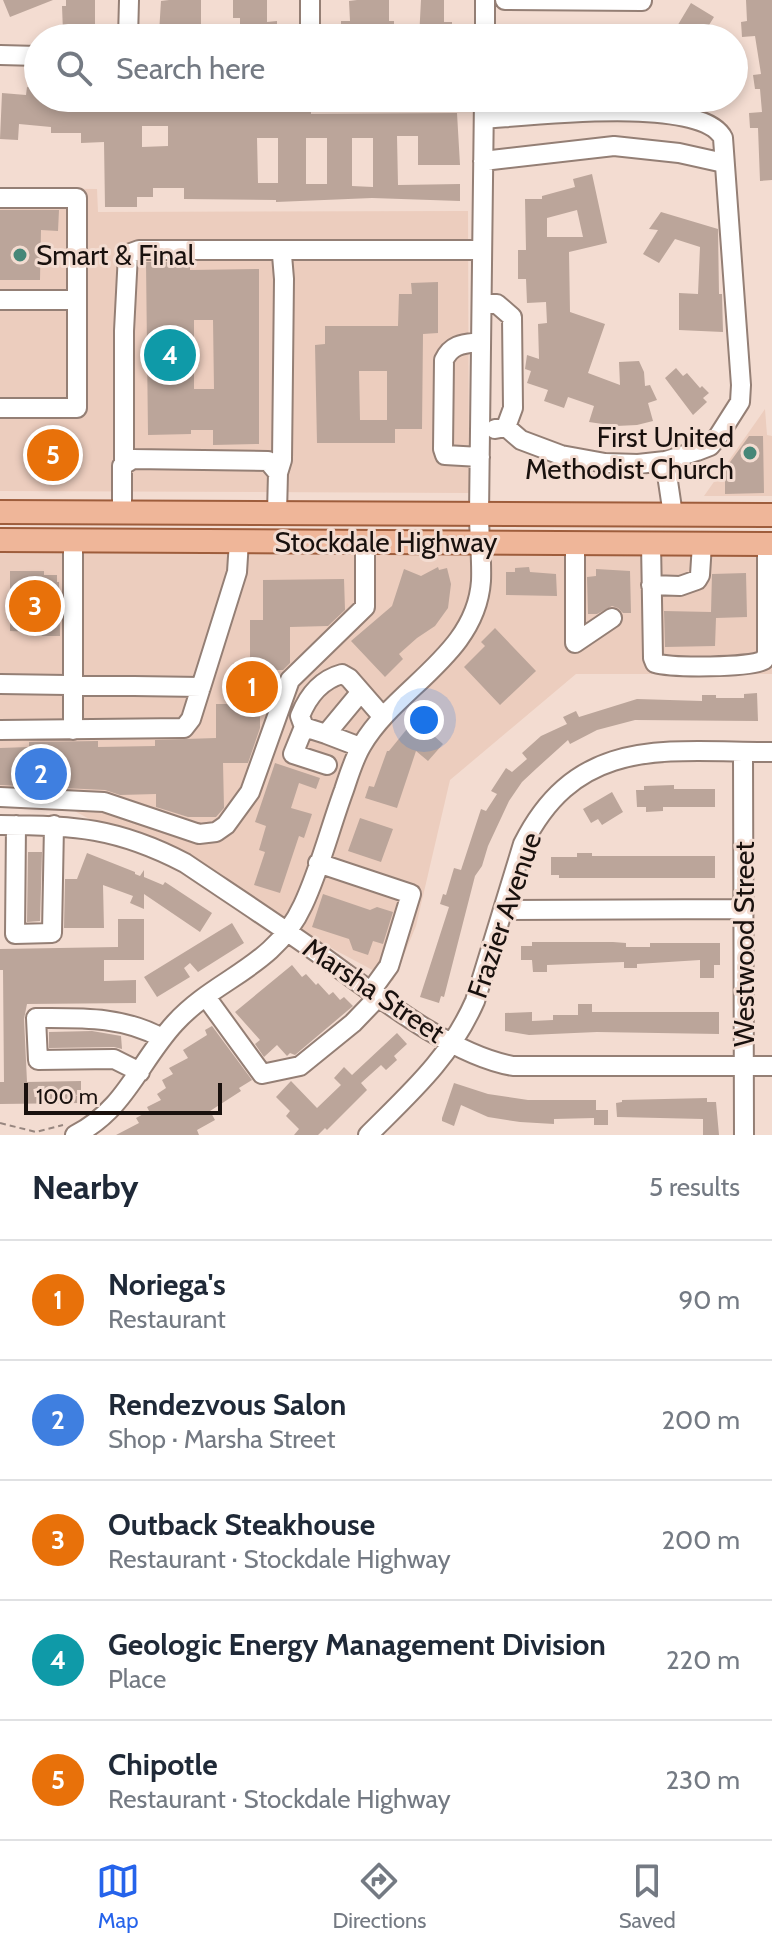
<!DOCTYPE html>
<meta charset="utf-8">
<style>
:root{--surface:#fff;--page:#f2f2f3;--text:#1f2937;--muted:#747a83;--line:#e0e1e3;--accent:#2563eb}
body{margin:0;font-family:Cabin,sans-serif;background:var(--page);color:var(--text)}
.scale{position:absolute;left:24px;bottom:20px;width:198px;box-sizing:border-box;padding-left:8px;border:4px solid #19110e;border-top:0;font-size:22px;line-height:28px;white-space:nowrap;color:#19110e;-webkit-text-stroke:6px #f3dcd1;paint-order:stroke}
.you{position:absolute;left:424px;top:720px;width:28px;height:28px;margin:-20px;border:6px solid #fff;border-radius:50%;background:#1a73e8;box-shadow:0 0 0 12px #1a73e833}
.badge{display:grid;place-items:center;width:52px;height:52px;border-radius:50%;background:var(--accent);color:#fff;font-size:26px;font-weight:700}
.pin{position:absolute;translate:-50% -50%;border:4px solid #fff;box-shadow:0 2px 8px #0006}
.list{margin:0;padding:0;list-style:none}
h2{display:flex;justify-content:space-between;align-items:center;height:104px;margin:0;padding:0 32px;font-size:34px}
h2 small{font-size:26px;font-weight:400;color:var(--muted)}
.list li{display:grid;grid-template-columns:52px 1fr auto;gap:24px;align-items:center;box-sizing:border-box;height:120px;padding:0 32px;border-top:2px solid var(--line)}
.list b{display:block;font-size:30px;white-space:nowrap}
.list p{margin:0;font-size:26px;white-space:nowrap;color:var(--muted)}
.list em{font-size:26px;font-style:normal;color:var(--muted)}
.icon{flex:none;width:44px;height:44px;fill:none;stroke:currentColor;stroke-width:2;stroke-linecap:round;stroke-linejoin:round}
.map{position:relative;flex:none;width:772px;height:1135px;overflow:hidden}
.search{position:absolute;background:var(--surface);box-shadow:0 4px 12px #0003;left:24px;right:24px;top:24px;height:88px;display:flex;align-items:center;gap:20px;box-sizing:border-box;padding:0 28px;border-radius:44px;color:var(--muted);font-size:30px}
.sheet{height:704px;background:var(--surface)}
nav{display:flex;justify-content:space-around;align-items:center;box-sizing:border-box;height:112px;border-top:2px solid var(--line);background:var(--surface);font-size:22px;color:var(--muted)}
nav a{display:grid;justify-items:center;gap:4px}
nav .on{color:var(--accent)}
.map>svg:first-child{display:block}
.built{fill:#eccdbe}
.building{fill:#bba59a;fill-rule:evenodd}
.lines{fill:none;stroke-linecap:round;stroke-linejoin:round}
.minor-casing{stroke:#947f75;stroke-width:22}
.major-casing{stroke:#9e5d3c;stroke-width:26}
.path{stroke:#97867f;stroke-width:2;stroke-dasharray:6 4;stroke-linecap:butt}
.minor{stroke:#fff;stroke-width:18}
.major{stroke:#efb699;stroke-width:22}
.poi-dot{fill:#468778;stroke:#f3dcd1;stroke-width:3}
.labels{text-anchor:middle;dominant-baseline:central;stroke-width:6;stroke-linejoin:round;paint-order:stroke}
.poi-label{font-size:28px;fill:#19110e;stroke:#f3dcd1;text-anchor:start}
.street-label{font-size:28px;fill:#19110e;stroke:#f3dcd1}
</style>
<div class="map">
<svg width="772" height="1135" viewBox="0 0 772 1135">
<rect width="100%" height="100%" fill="#f3dcd1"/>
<path class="built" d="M 0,188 L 97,189 L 98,212 L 468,211 L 469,493 L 0,491 Z
M 765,409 L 767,435 L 772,436 L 772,496 L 704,496 Z
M 0,552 L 772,557 L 772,674 L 576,674 L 450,780 L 416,926 L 393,981 L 67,807 L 0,808 Z"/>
<path class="building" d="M 3,0 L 53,0 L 10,17 Z
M 66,0 L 95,0 L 95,33 L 63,32 L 62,6 L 66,6 Z
M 169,0 L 201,0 L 201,34 L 196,34 L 196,38 L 171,38 L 171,33 L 159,33 L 161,1 Z
M 233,0 L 267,0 L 267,22 L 277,21 L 277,38 L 240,38 L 240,18 L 233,18 Z
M 357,0 L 389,0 L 389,21 L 394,21 L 394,38 L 341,37 L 341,21 L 350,21 L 349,1 Z
M 421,0 L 444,0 L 444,22 L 452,22 L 452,37 L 419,38 Z
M 746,0 L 772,0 L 772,180 L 760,181 L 758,128 L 750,128 L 749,113 L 762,112 L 760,89 L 755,89 L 753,75 L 761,74 L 755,36 L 742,37 L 741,22 L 747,21 Z
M 691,3 L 714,17 L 701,38 L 670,38 Z
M 27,87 L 38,88 L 38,98 L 70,98 L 70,102 L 98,102 L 98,104 L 215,105 L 215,112 L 253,109 L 253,112 L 285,112 L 285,109 L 300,109 L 300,112 L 311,112 L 311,114 L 457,113 L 460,165 L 418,165 L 418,136 L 397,136 L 398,185 L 460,184 L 460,201 L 372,198 L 276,202 L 276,200 L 184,199 L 184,188 L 153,188 L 153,197 L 137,197 L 137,207 L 105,207 L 104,142 L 81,143 L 81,133 L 51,133 L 51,127 L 19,124 L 18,140 L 0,139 L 2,93 L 26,95 ZM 142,126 L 168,126 L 168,146 L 142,147 ZM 257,138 L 278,138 L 278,183 L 258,183 ZM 306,138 L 327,138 L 327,184 L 306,184 ZM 352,138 L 373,138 L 373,187 L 352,186 Z
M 592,174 L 607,243 L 569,252 L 570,312 L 605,324 L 588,373 L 620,385 L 619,362 L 639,361 L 644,372 L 645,386 L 650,385 L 657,400 L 648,403 L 653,421 L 637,425 L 616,426 L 589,422 L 594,406 L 568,397 L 564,408 L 544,401 L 548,390 L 527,383 L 531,371 L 525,369 L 527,355 L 539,359 L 538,324 L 547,323 L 546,302 L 527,303 L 526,279 L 518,279 L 518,250 L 526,250 L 525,199 L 542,199 L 542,196 L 575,187 L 573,179 ZM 577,210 L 583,237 L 547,237 L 547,218 Z
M 0,210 L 59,210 L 58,231 L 41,230 L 40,280 L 0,280 Z
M 661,212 L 718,229 L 719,294 L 722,294 L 723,332 L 679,330 L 679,293 L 698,294 L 700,247 L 675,239 L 659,263 L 643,254 L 658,230 L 649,229 Z
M 146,262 L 190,262 L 190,270 L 259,269 L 259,444 L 213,445 L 213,430 L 191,430 L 191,434 L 148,435 ZM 194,320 L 213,320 L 214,389 L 194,389 Z
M 438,282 L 438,333 L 423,334 L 422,429 L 395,429 L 395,443 L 317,443 L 315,345 L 325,344 L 325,326 L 398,326 L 399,294 L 412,294 L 411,283 ZM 359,371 L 387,371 L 387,420 L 360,420 Z
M 676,368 L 683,376 L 687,373 L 700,388 L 702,386 L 709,393 L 703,398 L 707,402 L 693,415 L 665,378 Z
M 749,436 L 763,436 L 764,493 L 725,494 L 725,469 Z
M 59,438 L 74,438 L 75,469 L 32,473 L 32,440 L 59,440 Z
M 438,567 L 439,570 L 447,568 L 451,584 L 448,608 L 435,626 L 417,638 L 399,654 L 403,659 L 385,677 L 351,641 L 392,606 L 404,569 L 421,576 Z
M 529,567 L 530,572 L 556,574 L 557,596 L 506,595 L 506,572 L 515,572 L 515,568 Z
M 596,569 L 630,571 L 631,613 L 623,613 L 618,608 L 612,606 L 597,614 L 588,614 L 587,577 L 596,576 Z
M 10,571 L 44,571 L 44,575 L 57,575 L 57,582 L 59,582 L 60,636 L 33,636 L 33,632 L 10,631 Z
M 746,573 L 747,617 L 716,618 L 715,646 L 665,647 L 664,611 L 711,612 L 712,574 Z
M 344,579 L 345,610 L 328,626 L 290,627 L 290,663 L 283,670 L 277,670 L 277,681 L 265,714 L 260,714 L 260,728 L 248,763 L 223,763 L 224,808 L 216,817 L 188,817 L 156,807 L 156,794 L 120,795 L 105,790 L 0,785 L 0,748 L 29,747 L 29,742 L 98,741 L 98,747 L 155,746 L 155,740 L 216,738 L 216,704 L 233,704 L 233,663 L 250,662 L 250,620 L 263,620 L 263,580 Z
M 495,628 L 536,671 L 500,705 L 464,667 L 485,646 L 481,642 Z
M 757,693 L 758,721 L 635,720 L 597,730 L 570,744 L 568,740 L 537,768 L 522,782 L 509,801 L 488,846 L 482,866 L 475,876 L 444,997 L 441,996 L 439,1003 L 420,997 L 449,907 L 440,904 L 443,894 L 446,895 L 454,868 L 461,870 L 481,809 L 486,811 L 497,794 L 491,791 L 506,768 L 512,772 L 527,759 L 522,753 L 541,736 L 567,724 L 563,717 L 576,711 L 579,717 L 637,699 L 702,701 L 702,695 L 716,695 L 716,698 L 744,698 L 744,694 Z
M 415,719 L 443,744 L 428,761 L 416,751 L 397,808 L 365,798 L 369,786 L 374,787 L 387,751 L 389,751 Z
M 275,763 L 320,778 L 316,789 L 299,783 L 291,808 L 312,814 L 304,838 L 299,836 L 280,893 L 254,885 L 265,852 L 259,850 L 266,826 L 255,822 Z
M 674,785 L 674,789 L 715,789 L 715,807 L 663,807 L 663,811 L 646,812 L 646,807 L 637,807 L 636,790 L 644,790 L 644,786 Z
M 612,792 L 623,812 L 602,825 L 598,819 L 591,823 L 583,809 Z
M 360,818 L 393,829 L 381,862 L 348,851 Z
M 28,852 L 42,852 L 40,921 L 27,922 Z
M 87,853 L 135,872 L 135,874 L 140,876 L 144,870 L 144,877 L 163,885 L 165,882 L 212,913 L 200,932 L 144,894 L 144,909 L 130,903 L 133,896 L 103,885 L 104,928 L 64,928 L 65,879 L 77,879 Z
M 577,853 L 592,853 L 592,856 L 715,856 L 715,878 L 559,878 L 559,875 L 551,875 L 551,857 L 577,857 Z
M 323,894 L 370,910 L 377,907 L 393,912 L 383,944 L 373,941 L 368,955 L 353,950 L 349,939 L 312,927 Z
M 118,919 L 144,919 L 144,960 L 104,960 L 104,981 L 136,980 L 136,1003 L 27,1004 L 24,1019 L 27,1082 L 81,1081 L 81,1103 L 0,1104 L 0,1082 L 4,1082 L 3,970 L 0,970 L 0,949 L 118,947 Z
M 232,923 L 244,943 L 198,972 L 190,963 L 184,968 L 190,977 L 157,997 L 144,977 Z
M 532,942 L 613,942 L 626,943 L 626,947 L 650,947 L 650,943 L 720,943 L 720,965 L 714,965 L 714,978 L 700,978 L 700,960 L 637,964 L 637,968 L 624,968 L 624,962 L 547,965 L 547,972 L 533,972 L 532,960 L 521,960 L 521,946 L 532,946 Z
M 292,965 L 302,977 L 306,974 L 316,985 L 318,983 L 329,995 L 333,992 L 340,1000 L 344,997 L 353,1006 L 295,1055 L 290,1053 L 287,1056 L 277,1045 L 264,1057 L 255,1044 L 260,1040 L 235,1012 Z
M 578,1004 L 592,1004 L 592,1012 L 719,1012 L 719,1034 L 597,1032 L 529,1035 L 505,1031 L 505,1013 L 532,1012 L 532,1021 L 553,1020 L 553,1015 L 578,1015 Z
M 212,1026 L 252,1080 L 239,1088 L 241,1091 L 210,1111 L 215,1120 L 197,1130 L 199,1135 L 116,1135 L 139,1123 L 136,1118 L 149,1111 L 147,1107 L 161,1100 L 157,1094 L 166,1088 L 162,1080 L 173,1074 L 169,1068 L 188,1058 L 183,1050 L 207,1035 L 205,1030 Z
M 92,1031 L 121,1036 L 122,1049 L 114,1047 L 49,1048 L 49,1032 Z
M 397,1033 L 407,1044 L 394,1056 L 397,1060 L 386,1070 L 381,1065 L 361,1083 L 367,1090 L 327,1130 L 325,1128 L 318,1135 L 294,1135 L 299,1129 L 286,1116 L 290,1111 L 276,1097 L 291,1081 L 317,1108 L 341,1085 L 334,1078 L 344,1067 L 352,1075 Z
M 454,1083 L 488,1094 L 528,1100 L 596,1100 L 596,1110 L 608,1110 L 608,1125 L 594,1125 L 594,1118 L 554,1119 L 554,1124 L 520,1122 L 488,1117 L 461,1105 L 454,1126 L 442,1121 L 442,1118 Z
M 707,1098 L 707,1102 L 716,1102 L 719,1135 L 703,1135 L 703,1119 L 617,1117 L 616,1103 L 622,1102 L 622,1100 Z"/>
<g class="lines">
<g class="minor-casing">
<path id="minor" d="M 505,0 L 642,1
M 128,38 L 129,0
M 310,38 L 310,0
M 485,38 L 485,0
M 0,55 L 38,56
M 484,119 C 528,116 702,95 723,138 L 741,385 L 740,402 L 719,435 L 710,446 L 697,451 L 665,461 L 638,464 L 605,463 L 561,455 L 521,440 L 506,427
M 483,161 L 614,146 L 679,153 L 724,163
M 0,198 L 77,198 L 77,408 L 0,408
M 277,250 L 482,250
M 0,300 L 77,300
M 482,304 L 497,304 L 512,317 L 513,408 L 506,427 L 495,429
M 480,457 L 445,455 L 443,449 L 444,360 C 452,343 465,344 481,342
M 665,461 L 673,515
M 124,464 L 124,331 L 128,254 L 139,250 L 277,250 L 282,255 L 284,279 L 282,460 L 278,473
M 122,512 L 122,466 L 133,459 L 268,461 L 278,473 L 277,513
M 73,540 L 73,730
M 575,542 L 575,643 L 612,618
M 651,543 L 653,658 L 655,663 C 671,668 750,668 764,660 L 767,654 L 767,544
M 651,585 L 680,586 L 697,580 L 700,575 L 702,544
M 0,684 L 201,687
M 360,693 L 326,734 L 360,747
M 304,727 L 293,754 L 327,765
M 0,730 L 184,728 L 191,719 L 237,572 L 239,541
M 326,734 L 304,727 L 300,716 C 308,696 320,680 342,674 L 349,678 L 383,717
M 743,752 L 744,1135
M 0,797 L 104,802 L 199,834 L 216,832 L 226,825 L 250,792 L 290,680 L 365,607 L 365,542
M 0,825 C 74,825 118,828 185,863 C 231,894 277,924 322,956 C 375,994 450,1055 513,1066 L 772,1066
M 16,825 L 15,934 L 52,933 L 54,825
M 318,863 L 411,894 L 389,966 L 371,991
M 503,910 L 744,909
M 206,997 L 262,1074 L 300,1066 L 353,1023 L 379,996
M 140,1072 L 114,1059 L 38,1060 L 36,1018 C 81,1018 122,1016 162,1038
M 75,1135 C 126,1109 139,1062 175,1023 C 217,977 274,968 303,905 C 320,869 330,828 344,790 C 349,775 354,758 362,745 C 396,687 476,655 481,581 C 482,559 479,536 479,514 L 484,98
M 368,1135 C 411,1092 450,1058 475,1001 L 523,844 C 578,734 668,752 772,752"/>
</g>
<g class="major-casing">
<path id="major" d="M 0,512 L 772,515
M 0,540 L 772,544"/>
</g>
<path class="path" d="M 0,1123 L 36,1132 L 63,1125"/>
<use href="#minor" class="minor"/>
<use href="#major" class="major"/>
</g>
<g class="poi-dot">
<circle cx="20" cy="255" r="8"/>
<circle cx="750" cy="453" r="8"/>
</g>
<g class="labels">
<g class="poi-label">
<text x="36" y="255">Smart &amp; Final</text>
<text x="734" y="437" text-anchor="end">First United<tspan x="734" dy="32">Methodist Church</tspan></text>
</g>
<g class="street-label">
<text x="386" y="542">Stockdale Highway</text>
<text transform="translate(504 915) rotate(-71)">Frazier Avenue</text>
<text transform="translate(744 944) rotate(-90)">Westwood Street</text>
<text transform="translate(374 990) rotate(34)">Marsha Street</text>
</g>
</g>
</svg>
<div class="scale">100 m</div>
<div class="you"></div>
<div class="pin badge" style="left:252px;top:687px;background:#e8710a">1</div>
<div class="pin badge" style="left:41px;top:774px;background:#3f7fe0">2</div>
<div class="pin badge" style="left:35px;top:606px;background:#e8710a">3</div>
<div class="pin badge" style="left:170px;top:355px;background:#0f9aa8">4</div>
<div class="pin badge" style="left:53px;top:455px;background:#e8710a">5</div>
<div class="search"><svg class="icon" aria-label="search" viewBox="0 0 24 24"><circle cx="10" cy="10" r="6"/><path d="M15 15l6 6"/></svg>Search here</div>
</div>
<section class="sheet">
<h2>Nearby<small>5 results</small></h2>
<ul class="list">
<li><span class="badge" style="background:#e8710a">1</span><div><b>Noriega's</b><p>Restaurant</p></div><em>90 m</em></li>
<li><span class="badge" style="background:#3f7fe0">2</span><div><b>Rendezvous Salon</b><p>Shop · Marsha Street</p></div><em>200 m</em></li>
<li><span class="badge" style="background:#e8710a">3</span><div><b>Outback Steakhouse</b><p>Restaurant · Stockdale Highway</p></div><em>200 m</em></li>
<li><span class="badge" style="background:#0f9aa8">4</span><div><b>Geologic Energy Management Division</b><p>Place</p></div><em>220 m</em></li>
<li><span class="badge" style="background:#e8710a">5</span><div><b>Chipotle</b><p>Restaurant · Stockdale Highway</p></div><em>230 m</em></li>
</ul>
</section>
<nav>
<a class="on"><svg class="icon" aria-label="map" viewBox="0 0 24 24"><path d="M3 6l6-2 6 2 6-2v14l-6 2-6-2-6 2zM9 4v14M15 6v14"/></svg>Map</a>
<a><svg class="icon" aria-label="directions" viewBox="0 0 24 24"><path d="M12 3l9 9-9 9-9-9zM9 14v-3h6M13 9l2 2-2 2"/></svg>Directions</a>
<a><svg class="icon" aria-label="saved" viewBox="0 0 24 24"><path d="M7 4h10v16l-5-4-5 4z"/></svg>Saved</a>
</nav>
